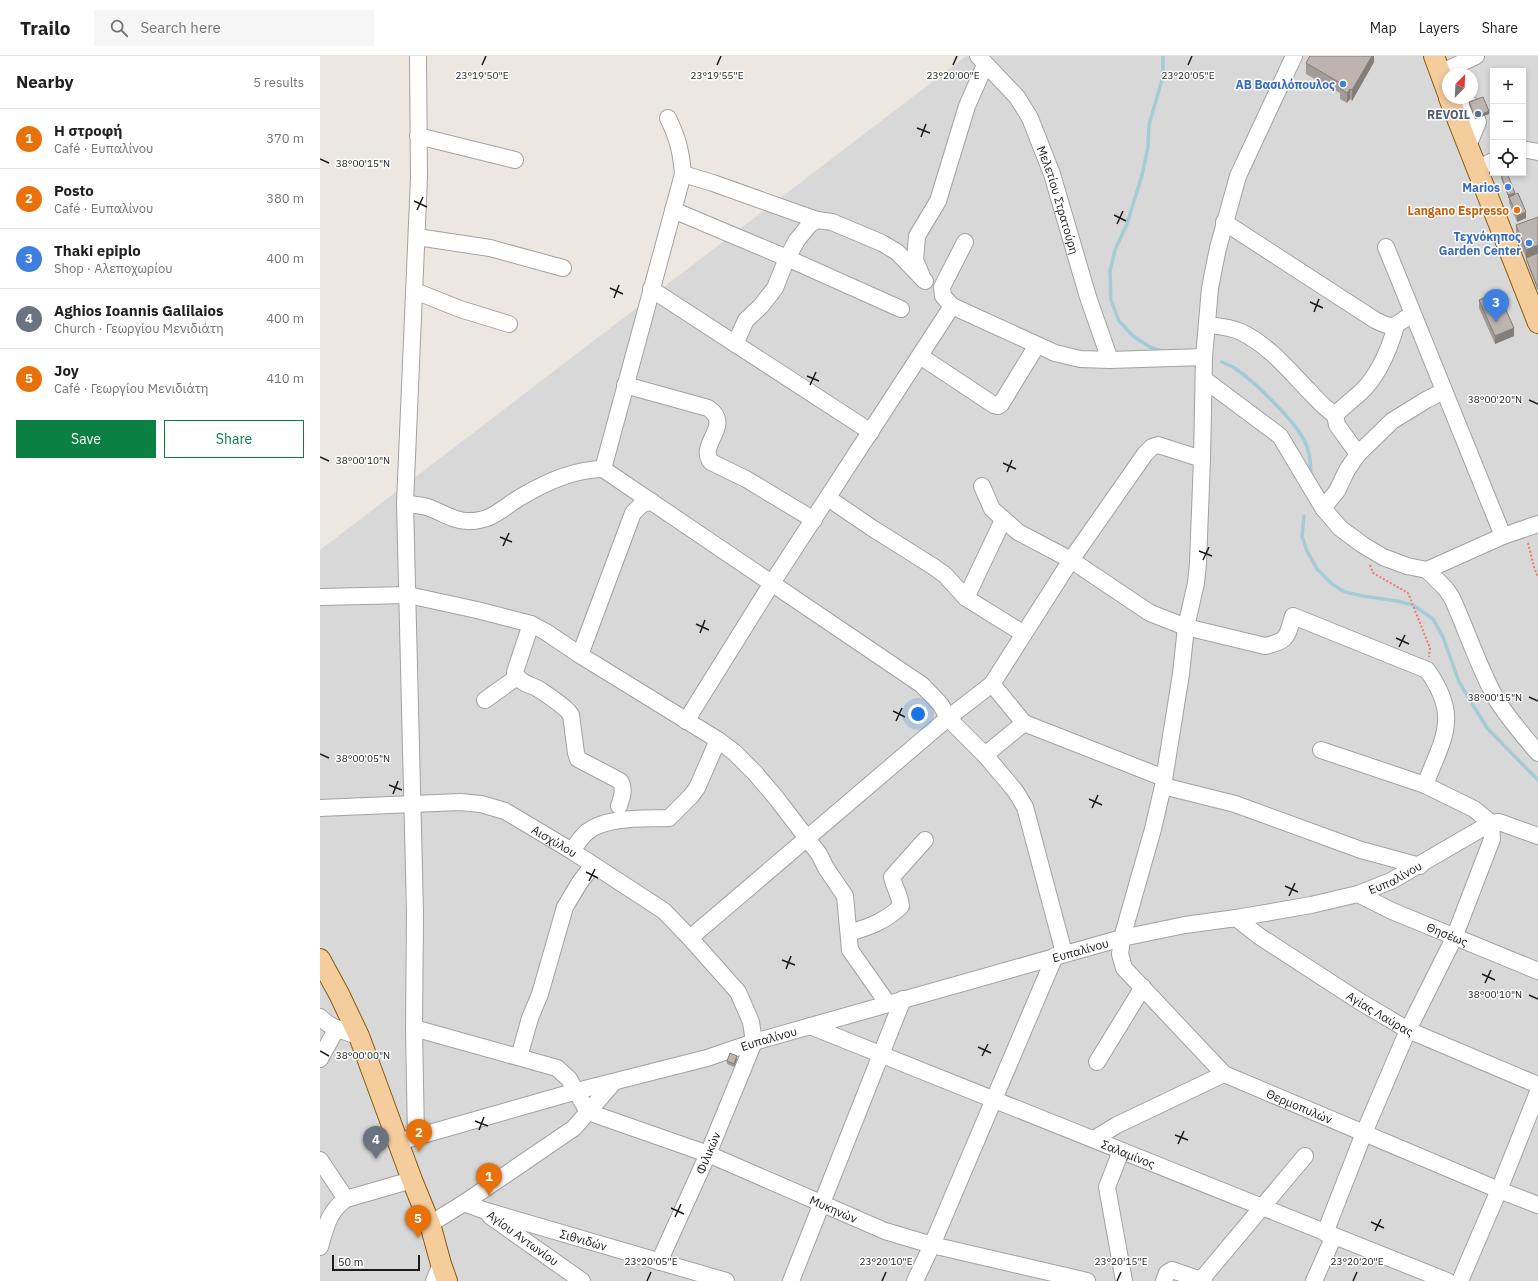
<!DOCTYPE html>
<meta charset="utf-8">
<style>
:root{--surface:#fff;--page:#f6f6f6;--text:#202124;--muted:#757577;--line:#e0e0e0;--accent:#0b8043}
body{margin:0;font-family:"IBM Plex Sans",sans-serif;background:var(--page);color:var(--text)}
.controls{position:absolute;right:12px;top:12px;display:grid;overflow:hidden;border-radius:0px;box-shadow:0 2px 6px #0003}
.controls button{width:36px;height:36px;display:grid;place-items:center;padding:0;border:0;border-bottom:1px solid var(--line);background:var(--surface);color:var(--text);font:20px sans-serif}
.compass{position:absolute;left:1122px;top:12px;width:36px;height:36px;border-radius:50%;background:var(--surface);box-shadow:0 2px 6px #0003;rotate:24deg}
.scale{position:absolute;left:12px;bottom:10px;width:88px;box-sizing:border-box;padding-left:4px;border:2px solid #1b1b1b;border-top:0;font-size:11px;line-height:14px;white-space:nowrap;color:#1b1b1b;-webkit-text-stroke:3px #fff;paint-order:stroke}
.you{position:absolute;left:598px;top:658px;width:14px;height:14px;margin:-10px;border:3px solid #fff;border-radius:50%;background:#1a73e8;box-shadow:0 0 0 6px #1a73e833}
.badge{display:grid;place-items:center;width:26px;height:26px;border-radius:50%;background:var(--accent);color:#fff;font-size:13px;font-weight:700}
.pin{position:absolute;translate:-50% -33px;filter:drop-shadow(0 1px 2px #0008)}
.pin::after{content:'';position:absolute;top:21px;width:14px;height:12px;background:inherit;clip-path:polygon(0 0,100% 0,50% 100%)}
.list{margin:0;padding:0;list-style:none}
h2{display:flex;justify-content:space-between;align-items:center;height:52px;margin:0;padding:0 16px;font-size:17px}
h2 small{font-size:13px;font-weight:400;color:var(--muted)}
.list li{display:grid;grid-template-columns:26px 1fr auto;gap:12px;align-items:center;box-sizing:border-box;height:60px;padding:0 16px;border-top:1px solid var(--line)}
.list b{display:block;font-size:15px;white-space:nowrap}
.list p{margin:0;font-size:13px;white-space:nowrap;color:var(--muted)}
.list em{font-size:13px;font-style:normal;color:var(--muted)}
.actions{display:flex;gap:8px;padding:12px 16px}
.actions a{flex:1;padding:9px 0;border:1px solid var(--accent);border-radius:0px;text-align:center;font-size:14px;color:var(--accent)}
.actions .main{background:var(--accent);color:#fff}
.icon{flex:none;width:22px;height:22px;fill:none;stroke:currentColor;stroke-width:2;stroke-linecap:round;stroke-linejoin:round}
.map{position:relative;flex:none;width:1218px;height:1225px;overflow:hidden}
header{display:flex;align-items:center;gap:24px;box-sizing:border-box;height:56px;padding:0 20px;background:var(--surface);border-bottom:1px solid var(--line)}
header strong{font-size:19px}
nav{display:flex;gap:22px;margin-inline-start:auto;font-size:14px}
.search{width:280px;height:36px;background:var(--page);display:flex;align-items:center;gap:10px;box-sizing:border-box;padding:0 14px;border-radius:0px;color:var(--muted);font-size:15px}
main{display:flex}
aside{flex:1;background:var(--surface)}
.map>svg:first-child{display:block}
.residential{fill:#d9d8d8;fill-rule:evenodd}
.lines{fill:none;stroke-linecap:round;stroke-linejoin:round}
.stream{stroke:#a4ccd7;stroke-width:3.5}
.minor-casing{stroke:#a2a2a2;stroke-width:18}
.major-casing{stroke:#885c0a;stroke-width:22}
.path{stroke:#ef7a6f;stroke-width:2;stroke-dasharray:2 2;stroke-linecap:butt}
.minor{stroke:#fff;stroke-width:16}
.major{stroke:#f5cd9d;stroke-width:20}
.wall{fill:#a29b96}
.shaded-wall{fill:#847e7a}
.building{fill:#bcb4ae;stroke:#847e7a}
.ticks{fill:none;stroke:#1b1b1b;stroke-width:1.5}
.shop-dot{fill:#3f7fe0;stroke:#fff;stroke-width:1.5}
.service-dot{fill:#5c6f8a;stroke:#fff;stroke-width:1.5}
.food-dot{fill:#e8710a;stroke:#fff;stroke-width:1.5}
.labels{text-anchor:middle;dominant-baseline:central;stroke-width:3;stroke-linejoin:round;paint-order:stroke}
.shop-label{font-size:12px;font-weight:bold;fill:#366cbe;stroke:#fff;text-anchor:end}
.service-label{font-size:12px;font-weight:bold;fill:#4e5e75;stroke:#fff;text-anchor:end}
.street-label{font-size:12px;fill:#1b1b1b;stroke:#fff}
.food-label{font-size:12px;font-weight:bold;fill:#c56008;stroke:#fff;text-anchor:end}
.ticks-label{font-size:10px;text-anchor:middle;fill:#1b1b1b;stroke:#fff;stroke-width:3;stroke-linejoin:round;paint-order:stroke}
</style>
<header>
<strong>Trailo</strong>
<div class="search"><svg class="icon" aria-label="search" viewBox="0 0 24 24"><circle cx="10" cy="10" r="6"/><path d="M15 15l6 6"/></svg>Search here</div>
<nav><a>Map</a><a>Layers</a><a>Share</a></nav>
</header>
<main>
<aside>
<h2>Nearby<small>5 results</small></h2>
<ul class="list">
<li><span class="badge" style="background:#e8710a">1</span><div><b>Η στροφή</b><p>Café · Ευπαλίνου</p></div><em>370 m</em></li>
<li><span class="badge" style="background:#e8710a">2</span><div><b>Posto</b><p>Café · Ευπαλίνου</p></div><em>380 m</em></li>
<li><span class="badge" style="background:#3f7fe0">3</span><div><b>Thaki epiplo</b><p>Shop · Αλεποχωρίου</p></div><em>400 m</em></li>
<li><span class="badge" style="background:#6b7280">4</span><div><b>Aghios Ioannis Galilaios</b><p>Church · Γεωργίου Μενιδιάτη</p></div><em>400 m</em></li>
<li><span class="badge" style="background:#e8710a">5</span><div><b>Joy</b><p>Café · Γεωργίου Μενιδιάτη</p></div><em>410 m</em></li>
</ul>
<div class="actions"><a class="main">Save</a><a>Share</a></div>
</aside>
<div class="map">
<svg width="1218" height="1225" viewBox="0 0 1218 1225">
<rect width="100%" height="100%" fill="#ece8e1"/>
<path class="residential" d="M 646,0 L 1218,0 L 1218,1225 L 0,1225 L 0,494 ZM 1173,15 L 1203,15 L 1203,117 L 1173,117 ZM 1128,18 L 1152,18 L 1152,42 L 1128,42 Z"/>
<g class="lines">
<path class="stream" d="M 843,0 L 843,20 L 829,69 L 828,91 L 822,119 L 807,168 L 795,194 L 790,215 L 791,244 L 799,265 L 813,280 L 830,291 L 844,296
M 902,306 C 907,308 912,310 916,313 C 936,327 980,369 987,391 C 991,401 991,411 991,421
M 984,460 L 982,480 L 987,495 L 997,513 L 1012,528 L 1025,536 L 1043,540 L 1077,545 L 1093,549 L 1113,563 L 1123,581 L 1139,626 L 1167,672 L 1218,724"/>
<g class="minor-casing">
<g id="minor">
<path id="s1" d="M 658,0 L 697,41 L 710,62 L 732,118 L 768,241 L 790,304"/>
<path id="s2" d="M 974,0 L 918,120 L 898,192 L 890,232 L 884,301 L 882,403 L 878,507 L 876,527 L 866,571 L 861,618 L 843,730 L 833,773 L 802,882 L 800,898 L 804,912 L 904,1018 L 1179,1134 L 1218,1149"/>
<path d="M 1120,17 L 1156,0"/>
<path d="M 1136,42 L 1151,49 L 1158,66 L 1148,90"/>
<path d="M 98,80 L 195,104"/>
<path d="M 1203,94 L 1207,94 L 1218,96"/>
<path d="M 1157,113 L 1173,105"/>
<path d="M 363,118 L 393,127 L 497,164"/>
<path d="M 353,154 L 467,202 L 581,253"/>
<path d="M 904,166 L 1055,264 C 1076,275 1074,269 1092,258"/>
<path d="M 97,181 L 170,192 L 243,212"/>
<path d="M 1066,191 L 1183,480"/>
<path d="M 601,218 L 595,204 L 597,180 L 618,145 L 647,50 L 665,9"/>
<path d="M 331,233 L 551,376"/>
<path d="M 95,235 L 140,253 L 189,268"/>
<path d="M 632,250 L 735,297 L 760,303 L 790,304 L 884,301"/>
<path d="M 887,269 C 898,270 911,271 921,276 C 948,289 967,312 988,334 C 997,343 1004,352 1015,359"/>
<path d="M 415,288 L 426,264 L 441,250 L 455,232 L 467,202 L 477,184 L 490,168 L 497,164 L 512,166 L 562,187 L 577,196 L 605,225"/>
<path d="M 600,300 L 674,349 L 678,350 L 681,348 L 717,289"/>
<path d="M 885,324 L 960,380 L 1003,452 L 1020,472 L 1043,489 L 1063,501 L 1087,510 L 1107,514 L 1126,533 L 1132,542 C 1147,575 1158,609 1175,641 C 1187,661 1203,679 1218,697"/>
<path d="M 305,329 L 388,352 C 414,369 377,388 391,406 L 426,423 L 494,464"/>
<path d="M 1038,398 L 1072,365 L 1106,344 L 1124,335"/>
<path d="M 283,413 L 363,118 C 361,95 358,83 348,62"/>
<path d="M 662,430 L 672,453 L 698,476 L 751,504 L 830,557 L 866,571 L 945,590 C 968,585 967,581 973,560 L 1107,614 C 1141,661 1123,682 1105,729"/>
<path d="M 508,442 L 552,472 L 614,511 L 625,519 L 646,542 L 704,578"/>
<path d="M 85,447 C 92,449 100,449 107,451 C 120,455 133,465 147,465 C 171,466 181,453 199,442 C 224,427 253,413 283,413 L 602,629 L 621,649 L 628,662 L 665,699 L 687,725 L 696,736 L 705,751 L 744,897"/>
<path d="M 1003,452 L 1017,435 L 1027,414 L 1038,398 L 1017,369 L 1015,359 C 1023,351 1032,344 1041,336 C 1059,319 1069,294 1076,270"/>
<path d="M 1107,514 L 1183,480 L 1218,468"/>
<path d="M 0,541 L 88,539 L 157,554 L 211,568 L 226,576 L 260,599 L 398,684 L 414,696 L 435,717 L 457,743 L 499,798 L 506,812 L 525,840 L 530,894 L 568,948"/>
<path d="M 646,542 L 683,464"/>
<path d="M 211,568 L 195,616 C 199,628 211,628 220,634 C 229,640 240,647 248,655 L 251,659 L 256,697 L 258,703 L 300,725 C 305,733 302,741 299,750"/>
<path d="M 260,599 L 313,457 L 321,449 L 331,445"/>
<path d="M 672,628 L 704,667 L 844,722"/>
<path d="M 165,644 L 197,621"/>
<path d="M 366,665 L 452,527 L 632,250 L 623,240 L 622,231 L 645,186"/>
<path d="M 1001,694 L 1105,729 L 1154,753 L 1171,767 L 1172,783 L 1134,882 L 1088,974 L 1044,1077 L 1005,1177"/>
<path d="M 665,699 L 704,667"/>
<path d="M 843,730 L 915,748 L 1041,794 L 1100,810"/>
<path id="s3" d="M 0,752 L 140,746 L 161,748 L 185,755 L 252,795 L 344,855 L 370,882 L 418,936 L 431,966 L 434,986 L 388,1098 L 339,1206"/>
<path d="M 252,795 C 256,789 261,781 267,776 C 286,760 326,763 349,762 L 371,740 L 377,732 L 398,684"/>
<path id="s4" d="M 1038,838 L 1072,855 L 1218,915"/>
<path id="s5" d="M 916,862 L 939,880 L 1039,945 L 1088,974 L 1218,1029"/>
<path d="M 529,877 C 549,871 566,865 581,850 C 580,839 574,831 572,821 L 605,784"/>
<path d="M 370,882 L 628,662 L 672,628 L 751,504 L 825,398 L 832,391 L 838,389 L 882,403"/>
<path d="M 0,961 C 10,972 25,976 39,980"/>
<path id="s6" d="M 490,970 L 1127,1225"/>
<path id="s7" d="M 94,972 L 237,1012 L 249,1023 L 268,1056 L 388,1098 L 565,1175 L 612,1189 L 767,1225"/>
<path d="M 199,1001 L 210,962 L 220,938 L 245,851 L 260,826 L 273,809"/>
<path d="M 0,1003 L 17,972"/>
<path d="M 777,1006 L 823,931"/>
<path d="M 96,1081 L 94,972 L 95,856 L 85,447 L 99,121 L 98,0"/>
<path d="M 774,1083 L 797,1069 L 904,1018"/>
<path id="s8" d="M 78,1086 L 257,1035 L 387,1002 L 434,986 L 802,882 L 865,869 L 916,862 L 991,849 L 1038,838 L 1071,825 L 1171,767 L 1179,766 L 1218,780"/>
<path d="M 801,1095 L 787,1131 L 804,1225"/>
<path d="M 0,1104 L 26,1143"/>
<path id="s9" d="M 144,1147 L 163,1154 L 406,1225"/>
<path d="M 170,1160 L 262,1225"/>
<path d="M 110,1168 L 144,1147 L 254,1072 L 294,1026"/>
<path d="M 0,1191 C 6,1171 8,1156 26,1143 L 92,1124"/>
<path d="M 881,1224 L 985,1100"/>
<path d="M 114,1225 L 121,1208"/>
<path d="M 471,1225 L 583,943"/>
<path d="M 595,1225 L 612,1189 L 735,900"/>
<path d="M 844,1225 L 847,1217 L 852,1214 L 884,1225"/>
<path d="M 994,1225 L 1014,1180"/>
<path d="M 1140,1225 L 1179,1134 L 1218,1036"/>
</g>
</g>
<g class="major-casing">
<path id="major" d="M 1114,0 L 1128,38
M 1129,42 L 1218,267
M 0,903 L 19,938 L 39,980 L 92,1124 L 110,1168 L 121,1208 L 127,1225"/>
</g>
<path class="path" d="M 1208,487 L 1214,511 L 1218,521
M 1050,509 L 1053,517 L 1088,537 L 1110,592 L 1109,601"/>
<use href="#minor" class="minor"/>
<use href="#major" class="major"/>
</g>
<path class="wall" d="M 1054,0 L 1054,6 L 1032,45 L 1030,43 L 1027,47 L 1020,43 L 1020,37 L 986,18 L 986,7 Z
M 1149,46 L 1169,58 L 1155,63 L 1149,49 Z
M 1181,119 L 1195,139 L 1206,162 L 1197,166 L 1189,147 L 1189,142 L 1181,122 Z
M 1218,161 L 1218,235 L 1206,204 L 1206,202 L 1213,199 L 1206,202 L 1196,177 L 1196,169 Z
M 1159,244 L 1194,280 L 1175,288 L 1159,252 Z
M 417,1003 L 414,1011 L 407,1008 L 407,1005 Z"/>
<path class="shaded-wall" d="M 1052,0 L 1054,0 L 1054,6 L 1032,45 L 1032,34 Z
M 1030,33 L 1030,43 L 1027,47 L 1027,37 Z
M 1169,55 L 1169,58 L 1155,63 L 1155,61 Z
M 1195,137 L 1195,140 L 1188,142 L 1188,139 Z
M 1206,156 L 1206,162 L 1197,166 L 1197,160 Z
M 1218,189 L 1218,197 L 1206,202 L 1206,194 Z
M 1194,272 L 1194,280 L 1175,288 L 1175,280 Z
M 417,1000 L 417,1003 L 414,1011 L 414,1008 Z"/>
<path class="building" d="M 990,0 L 1052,0 L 1032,34 L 1030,33 L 1027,37 L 1020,32 L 1022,28 L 986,7 Z
M 1163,41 L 1169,55 L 1155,61 L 1149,46 Z
M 1186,117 L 1187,117 L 1195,137 L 1188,139 L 1181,119 Z
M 1198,137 L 1206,156 L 1197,160 L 1189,141 Z
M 1218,161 L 1218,189 L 1206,194 L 1196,169 Z
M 1218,197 L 1218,233 L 1206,202 Z
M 1178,236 L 1194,272 L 1175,280 L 1159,244 Z
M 410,997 L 417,1000 L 414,1008 L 407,1005 Z"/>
<path class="ticks" d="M 162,9 L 166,0M 397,9 L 401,0M 633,9 L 637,0M 868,9 L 872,0M 597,72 L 610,77M 601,81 L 606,68M 0,103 L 9,107M 94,145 L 107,151M 97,154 L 103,141M 794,159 L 806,165M 797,168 L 803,155M 290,232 L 303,238M 294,242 L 299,229M 990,246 L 1003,252M 994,256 L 999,243M 487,320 L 499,325M 490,329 L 496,316M 1209,344 L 1218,348M 0,401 L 9,405M 683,407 L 696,413M 687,416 L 692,404M 180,481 L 192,486M 183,490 L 189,477M 879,495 L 892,500M 883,504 L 889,491M 376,568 L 389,574M 380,577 L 385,564M 1076,582 L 1089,588M 1079,591 L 1085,579M 1209,641 L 1218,645M 573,655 L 585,661M 576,665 L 582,652M 0,698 L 9,702M 69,729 L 82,734M 73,738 L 78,725M 769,743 L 782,749M 772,752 L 778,739M 266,816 L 278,822M 269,825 L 275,813M 965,830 L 978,836M 969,840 L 975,827M 462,904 L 475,909M 466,913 L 471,900M 1162,918 L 1175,924M 1165,927 L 1171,914M 1209,939 L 1218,943M 658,991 L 671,997M 0,995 L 9,1000M 662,1000 L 668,988M 155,1065 L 168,1070M 159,1074 L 164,1061M 855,1079 L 868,1084M 858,1088 L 864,1075M 351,1152 L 364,1158M 355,1161 L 361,1148M 1051,1166 L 1064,1172M 1055,1175 L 1061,1163M 327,1225 L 331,1216M 562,1225 L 566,1216M 797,1225 L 801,1216M 1033,1225 L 1037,1216"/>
<g class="shop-dot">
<circle cx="1023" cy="28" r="4"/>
<circle cx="1188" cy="131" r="4"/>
<circle cx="1209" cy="187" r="4"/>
</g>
<circle class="service-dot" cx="1158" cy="58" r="4"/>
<circle class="food-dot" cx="1197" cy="154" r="4"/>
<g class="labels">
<g class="shop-label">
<text x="1015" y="28">ΑΒ Βασιλόπουλος</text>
<text x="1180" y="131">Marios</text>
<text x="1201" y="180">Τεχνόκηπος<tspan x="1201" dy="14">Garden Center</tspan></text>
</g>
<g class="service-label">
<text x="1150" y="58">REVOIL</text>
</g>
<g class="street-label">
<text stroke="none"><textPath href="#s1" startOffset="168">Μελετίου Στρατούρη</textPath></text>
<text stroke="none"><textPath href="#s3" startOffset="244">Αισχύλου</textPath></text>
<text stroke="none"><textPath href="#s8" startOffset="1033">Ευπαλίνου</textPath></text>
<text stroke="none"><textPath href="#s4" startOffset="98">Θησέως</textPath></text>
<text stroke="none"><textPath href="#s8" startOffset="709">Ευπαλίνου</textPath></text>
<text stroke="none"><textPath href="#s5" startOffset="173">Αγίας Λαύρας</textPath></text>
<text stroke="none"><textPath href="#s8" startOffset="385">Ευπαλίνου</textPath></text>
<text stroke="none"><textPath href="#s2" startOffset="1165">Θερμοπυλών</textPath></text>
<text transform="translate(388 1097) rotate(-67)">Φιλικών</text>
<text stroke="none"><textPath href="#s6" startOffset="343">Σαλαμίνος</textPath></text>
<text stroke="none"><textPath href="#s7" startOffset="467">Μυκηνών</textPath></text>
<text transform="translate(203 1182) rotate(36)">Αγίου Αντωνίου</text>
<text stroke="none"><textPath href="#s9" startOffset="125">Σιθνιδών</textPath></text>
</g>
<g class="food-label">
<text x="1189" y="154">Langano Espresso</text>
</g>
</g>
<g class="ticks-label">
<text x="162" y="23">23°19'50"E</text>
<text x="397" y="23">23°19'55"E</text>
<text x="633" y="23">23°20'00"E</text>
<text x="868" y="23">23°20'05"E</text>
<text x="43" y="111">38°00'15"N</text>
<text x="1175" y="347">38°00'20"N</text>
<text x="43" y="408">38°00'10"N</text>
<text x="1175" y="645">38°00'15"N</text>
<text x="43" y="706">38°00'05"N</text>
<text x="1175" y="942">38°00'10"N</text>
<text x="43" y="1003">38°00'00"N</text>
<text x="331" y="1209">23°20'05"E</text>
<text x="566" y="1209">23°20'10"E</text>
<text x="801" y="1209">23°20'15"E</text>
<text x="1037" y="1209">23°20'20"E</text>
</g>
</svg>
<div class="controls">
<button>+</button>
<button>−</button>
<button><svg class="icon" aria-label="locate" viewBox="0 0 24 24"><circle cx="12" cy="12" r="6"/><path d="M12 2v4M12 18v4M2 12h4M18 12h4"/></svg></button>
</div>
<svg class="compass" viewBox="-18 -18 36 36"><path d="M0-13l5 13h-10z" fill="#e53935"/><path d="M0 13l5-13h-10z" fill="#757577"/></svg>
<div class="scale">50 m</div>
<div class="you"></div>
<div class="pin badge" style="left:169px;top:1140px;background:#e8710a">1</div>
<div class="pin badge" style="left:99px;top:1096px;background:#e8710a">2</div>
<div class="pin badge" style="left:1176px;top:266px;background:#3f7fe0">3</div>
<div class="pin badge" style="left:56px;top:1103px;background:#6b7280">4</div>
<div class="pin badge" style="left:98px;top:1182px;background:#e8710a">5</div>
</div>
</main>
